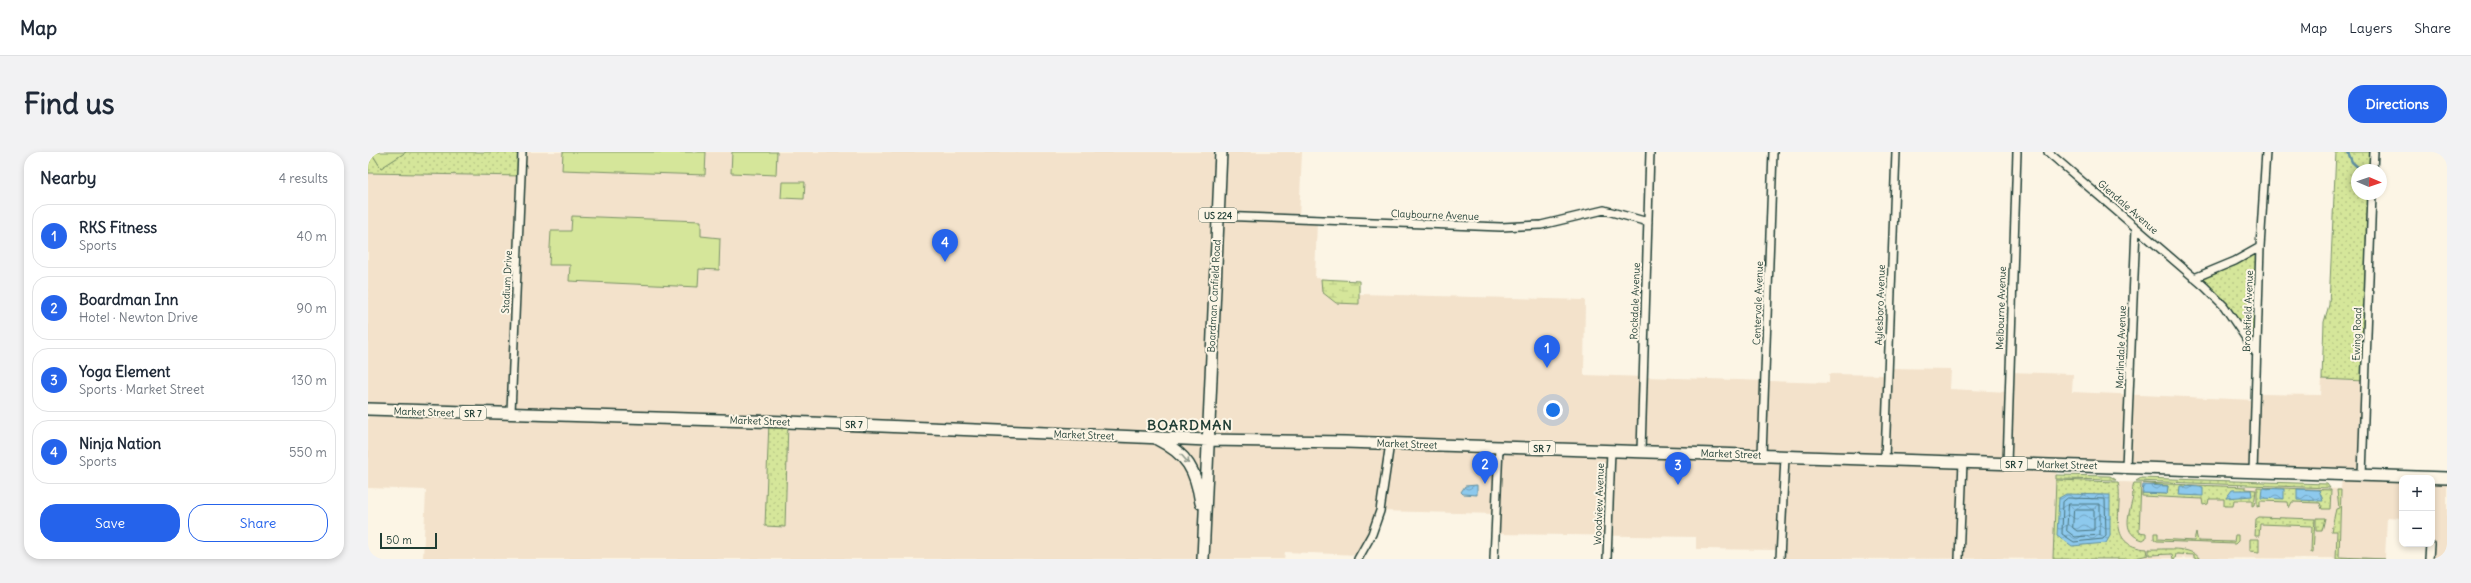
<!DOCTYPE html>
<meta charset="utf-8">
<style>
:root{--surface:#fff;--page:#f2f2f3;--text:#1f2937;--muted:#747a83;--line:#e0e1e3;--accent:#2563eb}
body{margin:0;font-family:Delius,sans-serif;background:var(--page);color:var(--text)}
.controls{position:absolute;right:12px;bottom:12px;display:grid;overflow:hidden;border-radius:8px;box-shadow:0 2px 6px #0003}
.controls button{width:36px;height:36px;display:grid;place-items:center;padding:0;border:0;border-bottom:1px solid var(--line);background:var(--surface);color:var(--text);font:20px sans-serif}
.compass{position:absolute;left:1983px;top:12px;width:36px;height:36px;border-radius:50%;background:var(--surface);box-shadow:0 2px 6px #0003;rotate:92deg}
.scale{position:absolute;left:12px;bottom:10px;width:57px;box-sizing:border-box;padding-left:4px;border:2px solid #1f3d34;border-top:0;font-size:11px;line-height:14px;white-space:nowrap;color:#1f3d34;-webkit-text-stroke:3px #fcf5e5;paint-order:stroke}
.you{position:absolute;left:1185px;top:258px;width:14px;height:14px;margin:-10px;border:3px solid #fff;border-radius:50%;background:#1a73e8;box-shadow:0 0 0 6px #1a73e833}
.badge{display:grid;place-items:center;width:26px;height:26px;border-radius:50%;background:var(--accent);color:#fff;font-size:13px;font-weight:700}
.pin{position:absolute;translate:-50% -33px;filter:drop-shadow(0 1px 2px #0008)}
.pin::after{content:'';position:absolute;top:21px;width:14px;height:12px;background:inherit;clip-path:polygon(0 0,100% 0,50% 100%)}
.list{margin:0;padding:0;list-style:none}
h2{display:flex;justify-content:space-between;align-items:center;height:52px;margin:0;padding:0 16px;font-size:17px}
h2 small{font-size:13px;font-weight:400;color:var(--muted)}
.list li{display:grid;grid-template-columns:26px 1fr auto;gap:12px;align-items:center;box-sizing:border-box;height:64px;margin:0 8px 8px;padding:0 8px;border:1px solid var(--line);border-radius:16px}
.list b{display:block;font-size:15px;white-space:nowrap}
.list p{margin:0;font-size:13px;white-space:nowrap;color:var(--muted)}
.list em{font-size:13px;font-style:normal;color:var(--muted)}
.actions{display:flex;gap:8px;padding:12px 16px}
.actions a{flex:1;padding:9px 0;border:1px solid var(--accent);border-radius:16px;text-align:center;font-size:14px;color:var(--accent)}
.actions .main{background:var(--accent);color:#fff}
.map{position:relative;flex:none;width:2079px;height:407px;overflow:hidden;border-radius:16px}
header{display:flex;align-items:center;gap:24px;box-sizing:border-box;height:56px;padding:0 20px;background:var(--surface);border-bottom:1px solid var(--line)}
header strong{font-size:19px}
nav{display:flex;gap:22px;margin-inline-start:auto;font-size:14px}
.intro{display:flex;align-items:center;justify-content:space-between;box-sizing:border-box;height:96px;padding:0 24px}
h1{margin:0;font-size:28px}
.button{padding:10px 18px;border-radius:16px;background:var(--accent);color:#fff;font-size:14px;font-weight:700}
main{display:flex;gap:24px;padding:0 24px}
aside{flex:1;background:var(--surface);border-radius:16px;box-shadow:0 2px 6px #0003}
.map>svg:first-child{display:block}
.built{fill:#f3e2cb;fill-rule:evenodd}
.grass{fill:url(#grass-dots);stroke:#7a9267}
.wetland{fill:url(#wetland-marsh);stroke:#7a9267}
.park{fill:#d5e69a;stroke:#7a9267}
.water{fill:url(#water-waves);stroke:#6191a3}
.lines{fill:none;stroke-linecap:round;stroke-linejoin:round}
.shore{stroke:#4b757e;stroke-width:1}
.stream{stroke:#6191a3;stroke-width:2.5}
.minor-casing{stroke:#1f3d34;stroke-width:10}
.primary-casing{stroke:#1f3d34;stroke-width:14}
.minor{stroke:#fcf5e5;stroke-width:7}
.primary{stroke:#fcf5e5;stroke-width:11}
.oneway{stroke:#8e998c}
.labels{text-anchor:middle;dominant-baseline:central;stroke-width:4;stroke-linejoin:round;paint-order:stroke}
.shield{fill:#fcf5e5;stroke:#617469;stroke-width:1}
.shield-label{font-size:9px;font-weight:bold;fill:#1f3d34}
.street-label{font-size:10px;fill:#1f3d34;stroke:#fcf5e5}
.district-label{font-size:14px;font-weight:bold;letter-spacing:1px;fill:#1f3d34;stroke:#fcf5e5}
</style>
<header>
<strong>Map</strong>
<nav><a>Map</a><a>Layers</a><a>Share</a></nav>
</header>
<div class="intro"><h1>Find us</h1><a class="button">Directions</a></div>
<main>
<aside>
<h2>Nearby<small>4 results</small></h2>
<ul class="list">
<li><span class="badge">1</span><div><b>RKS Fitness</b><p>Sports</p></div><em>40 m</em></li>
<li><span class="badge">2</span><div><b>Boardman Inn</b><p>Hotel · Newton Drive</p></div><em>90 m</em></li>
<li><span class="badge">3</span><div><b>Yoga Element</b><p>Sports · Market Street</p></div><em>130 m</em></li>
<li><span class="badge">4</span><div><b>Ninja Nation</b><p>Sports</p></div><em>550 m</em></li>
</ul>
<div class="actions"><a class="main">Save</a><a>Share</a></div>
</aside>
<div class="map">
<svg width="2079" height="407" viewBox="0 0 2079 407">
<defs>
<pattern id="grass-dots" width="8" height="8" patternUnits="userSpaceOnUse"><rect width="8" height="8" fill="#d5e69a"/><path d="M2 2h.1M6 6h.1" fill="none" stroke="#b6c685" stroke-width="1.8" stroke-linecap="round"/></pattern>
<pattern id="wetland-marsh" width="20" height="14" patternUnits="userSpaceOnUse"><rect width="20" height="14" fill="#d5e69a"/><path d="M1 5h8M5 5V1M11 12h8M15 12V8" fill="none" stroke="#b6c685"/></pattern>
<pattern id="water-waves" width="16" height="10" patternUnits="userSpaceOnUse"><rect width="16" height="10" fill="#8dc9ed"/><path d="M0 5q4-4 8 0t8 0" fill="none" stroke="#73a4c1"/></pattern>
</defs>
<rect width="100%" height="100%" fill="#fcf5e5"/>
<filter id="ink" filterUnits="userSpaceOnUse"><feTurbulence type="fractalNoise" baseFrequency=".025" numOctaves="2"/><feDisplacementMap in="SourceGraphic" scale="8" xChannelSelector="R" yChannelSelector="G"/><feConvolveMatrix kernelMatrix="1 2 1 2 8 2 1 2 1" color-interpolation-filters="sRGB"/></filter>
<g filter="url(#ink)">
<path class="built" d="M 0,0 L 934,0 L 931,67 L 949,68 L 947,126 L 991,129 L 991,142 L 1217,148 L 1216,223 L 1461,231 L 1461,222 L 1520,223 L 1520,216 L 1583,217 L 1582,237 L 1640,240 L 1641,220 L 1702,222 L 1705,222 L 1704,240 L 1887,248 L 1887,242 L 1953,243 L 1954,227 L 1997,229 L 1994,323 L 2079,326 L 2079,407 L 2061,407 L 2064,392 L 2064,326 L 2034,326 L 2034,366 L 2019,365 L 2017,406 L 1412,407 L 1412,398 L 1328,397 L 1328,385 L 1127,382 L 1128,362 L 1013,359 L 992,403 L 917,400 L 916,407 L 55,407 L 58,338 L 0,336 ZM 1689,314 L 1974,323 L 1973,337 L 1688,328 Z"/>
<path class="grass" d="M 0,0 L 3,0 L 13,16 L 38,0 L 145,0 L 154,3 L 154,24 L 0,21 Z
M 1968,0 L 2006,0 L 2005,18 L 1989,18 L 1989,42 L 2004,42 L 1997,229 L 1954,227 L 1956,170 L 1961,153 Z
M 1892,95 L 1889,201 L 1870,173 L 1826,126 Z
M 401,269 L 420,270 L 417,375 L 397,374 Z
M 1688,323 L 1742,324 L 1748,328 L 1688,327 Z
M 1773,326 L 1959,332 L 1962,336 L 1768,329 Z
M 1688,328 L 1750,330 C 1756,356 1736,394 1779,397 L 1780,403 L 1763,407 L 1685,407 Z
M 1766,331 L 1773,331 L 1771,380 L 1778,381 L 1778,386 L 1775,388 C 1754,382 1760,365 1764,349 C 1766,343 1763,337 1766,331 Z
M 1775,331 L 1878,335 L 1878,337 L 1888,338 L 1886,353 L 1884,354 L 1884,348 L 1866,348 L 1865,354 L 1856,354 L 1856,347 L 1841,347 L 1840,352 L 1835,353 L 1834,347 L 1774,344 L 1774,341 L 1799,342 L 1800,334 Z
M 1889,335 L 1963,338 L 1962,357 L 1954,357 L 1952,351 L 1924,350 L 1921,356 L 1920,350 L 1892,349 L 1892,354 L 1889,355 Z
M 1969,338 L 1973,338 L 1971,405 L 2017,407 L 1968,407 L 1969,379 L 1963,379 L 1968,357 L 1971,356 Z
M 1891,365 L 1947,367 L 1945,400 L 1943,400 L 1944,374 L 1892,372 L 1891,384 L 1887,384 L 1888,367 Z
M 1948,366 L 1957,366 L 1954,379 L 1948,379 Z
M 1786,381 L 1790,381 L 1790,387 L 1826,389 L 1828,381 L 1830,389 L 1866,390 L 1867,383 L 1870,383 L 1870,389 L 1867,392 L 1789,389 L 1786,387 Z
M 1882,387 L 1891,387 L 1891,400 L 1882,399 Z
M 1781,397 C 1795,398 1823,393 1832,407 L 1826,406 L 1826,403 L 1808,402 L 1807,407 L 1805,407 L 1804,402 L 1781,403 Z"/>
<path class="wetland" d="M 953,127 L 991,129 L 991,152 L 968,151 L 954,140 Z"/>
<path class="park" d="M 3,0 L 38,0 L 13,16 Z
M 195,0 L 338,0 L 337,23 L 194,18 Z
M 364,0 L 409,0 L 408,23 L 363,21 Z
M 414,30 L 437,30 L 436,47 L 413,46 Z
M 204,64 L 333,69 L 333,84 L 352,86 L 351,118 L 331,117 L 330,135 L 201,129 L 202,113 L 181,113 L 183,79 L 203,79 Z"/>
<path class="water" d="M 1109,333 L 1109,343 L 1095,342 L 1093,340 L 1097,334 Z
M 1775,333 L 1800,334 L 1799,342 L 1774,341 Z
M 1812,334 L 1835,335 L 1835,344 L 1811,343 Z
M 1894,336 L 1916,337 L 1916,347 L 1893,346 Z
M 1929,337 L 1951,338 L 1955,349 L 1929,348 Z
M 1864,338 L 1883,338 L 1884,344 L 1858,346 Z
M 1698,342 L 1742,343 L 1742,384 L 1738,391 L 1704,394 L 1689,383 L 1691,346 Z"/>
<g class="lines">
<path class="shore" d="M 1700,346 L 1737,347 L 1738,383 L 1735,387 L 1706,390 L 1694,382 L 1695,350 Z
M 1701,352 L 1732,352 L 1732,383 L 1707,385 L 1699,379 Z
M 1706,358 L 1726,358 L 1726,378 L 1709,379 L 1705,376 Z"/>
<path class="stream" d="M 1980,0 L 1984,10 L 1993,18"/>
<g class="minor-casing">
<path id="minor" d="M 1680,0 L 1837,135 L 1856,154 L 1888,201
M 2005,18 L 2006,0
M 850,64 L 1133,75 L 1173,73 L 1236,58 L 1280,70
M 1826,126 L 1867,109 L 1892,95
M 143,260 L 154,0
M 1273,299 L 1282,0
M 1394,303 L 1405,0
M 1517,307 L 1528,0
M 1639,312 L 1649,0
M 1758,315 L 1768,76
M 1885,320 L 1892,95 L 1898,0
M 1994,323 L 2004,42
M 990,407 L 1004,382 L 1012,359 L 1022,291
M 1126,407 L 1131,295
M 1239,407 L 1243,298
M 1412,407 L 1417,305
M 1591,407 L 1595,310
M 2061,407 L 2062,392"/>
</g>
<g class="primary-casing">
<path id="primary" d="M 0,257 L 420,270 L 840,288 L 977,290 L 2079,326
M 789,287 C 819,302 828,318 833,351
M 835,407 L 853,0"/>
</g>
<use href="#minor" class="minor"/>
<use href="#primary" class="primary"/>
</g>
<defs><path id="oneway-shaft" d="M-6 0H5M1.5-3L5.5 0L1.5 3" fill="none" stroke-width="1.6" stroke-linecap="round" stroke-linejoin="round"/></defs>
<use class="oneway" href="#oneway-shaft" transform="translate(817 307) rotate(49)"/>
</g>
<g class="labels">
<g class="shield">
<rect x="831" y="56" width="38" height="14" rx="3"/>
<rect x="92" y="254" width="26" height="14" rx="3"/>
<rect x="473" y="265" width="26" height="14" rx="3"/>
<rect x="1161" y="289" width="26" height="14" rx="3"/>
<rect x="1633" y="305" width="26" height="14" rx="3"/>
</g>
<g class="shield-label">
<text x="850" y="63">US 224</text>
<text x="105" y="261">SR 7</text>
<text x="486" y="272">SR 7</text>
<text x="1174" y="296">SR 7</text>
<text x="1646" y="312">SR 7</text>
</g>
<g class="street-label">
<text transform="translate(1760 55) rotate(41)">Glendale Avenue</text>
<text transform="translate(1067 63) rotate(2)">Claybourne Avenue</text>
<text transform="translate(139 130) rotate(-87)">Stadium Drive</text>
<text transform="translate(846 144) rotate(-87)">Boardman Canfield Road</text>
<text transform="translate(1267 149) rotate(-88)">Rockdale Avenue</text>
<text transform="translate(1390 151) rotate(-88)">Centervale Avenue</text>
<text transform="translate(1512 153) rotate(-88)">Aylesboro Avenue</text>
<text transform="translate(1633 156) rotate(-88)">Melbourne Avenue</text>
<text transform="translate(1880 159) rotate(-88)">Brookfield Avenue</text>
<text transform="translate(1989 182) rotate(-88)">Ewing Road</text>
<text transform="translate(1753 195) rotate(-88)">Marlindale Avenue</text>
<text transform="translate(56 260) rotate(2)">Market Street</text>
<text transform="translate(392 269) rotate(2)">Market Street</text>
<text transform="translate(716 283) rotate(2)">Market Street</text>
<text transform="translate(1039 292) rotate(2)">Market Street</text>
<text transform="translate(1363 302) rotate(2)">Market Street</text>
<text transform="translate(1699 313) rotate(1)">Market Street</text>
<text transform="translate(1231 352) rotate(-88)">Woodview Avenue</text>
</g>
<g class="district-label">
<text x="822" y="273">BOARDMAN</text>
</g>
</g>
</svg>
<div class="controls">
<button>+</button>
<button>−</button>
</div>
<svg class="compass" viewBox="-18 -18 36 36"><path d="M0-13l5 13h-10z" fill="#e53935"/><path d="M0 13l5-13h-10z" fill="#747a83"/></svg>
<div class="scale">50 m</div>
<div class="you"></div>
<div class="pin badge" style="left:1179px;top:216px">1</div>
<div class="pin badge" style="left:1117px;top:332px">2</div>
<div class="pin badge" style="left:1310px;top:333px">3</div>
<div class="pin badge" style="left:577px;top:110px">4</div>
</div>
</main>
